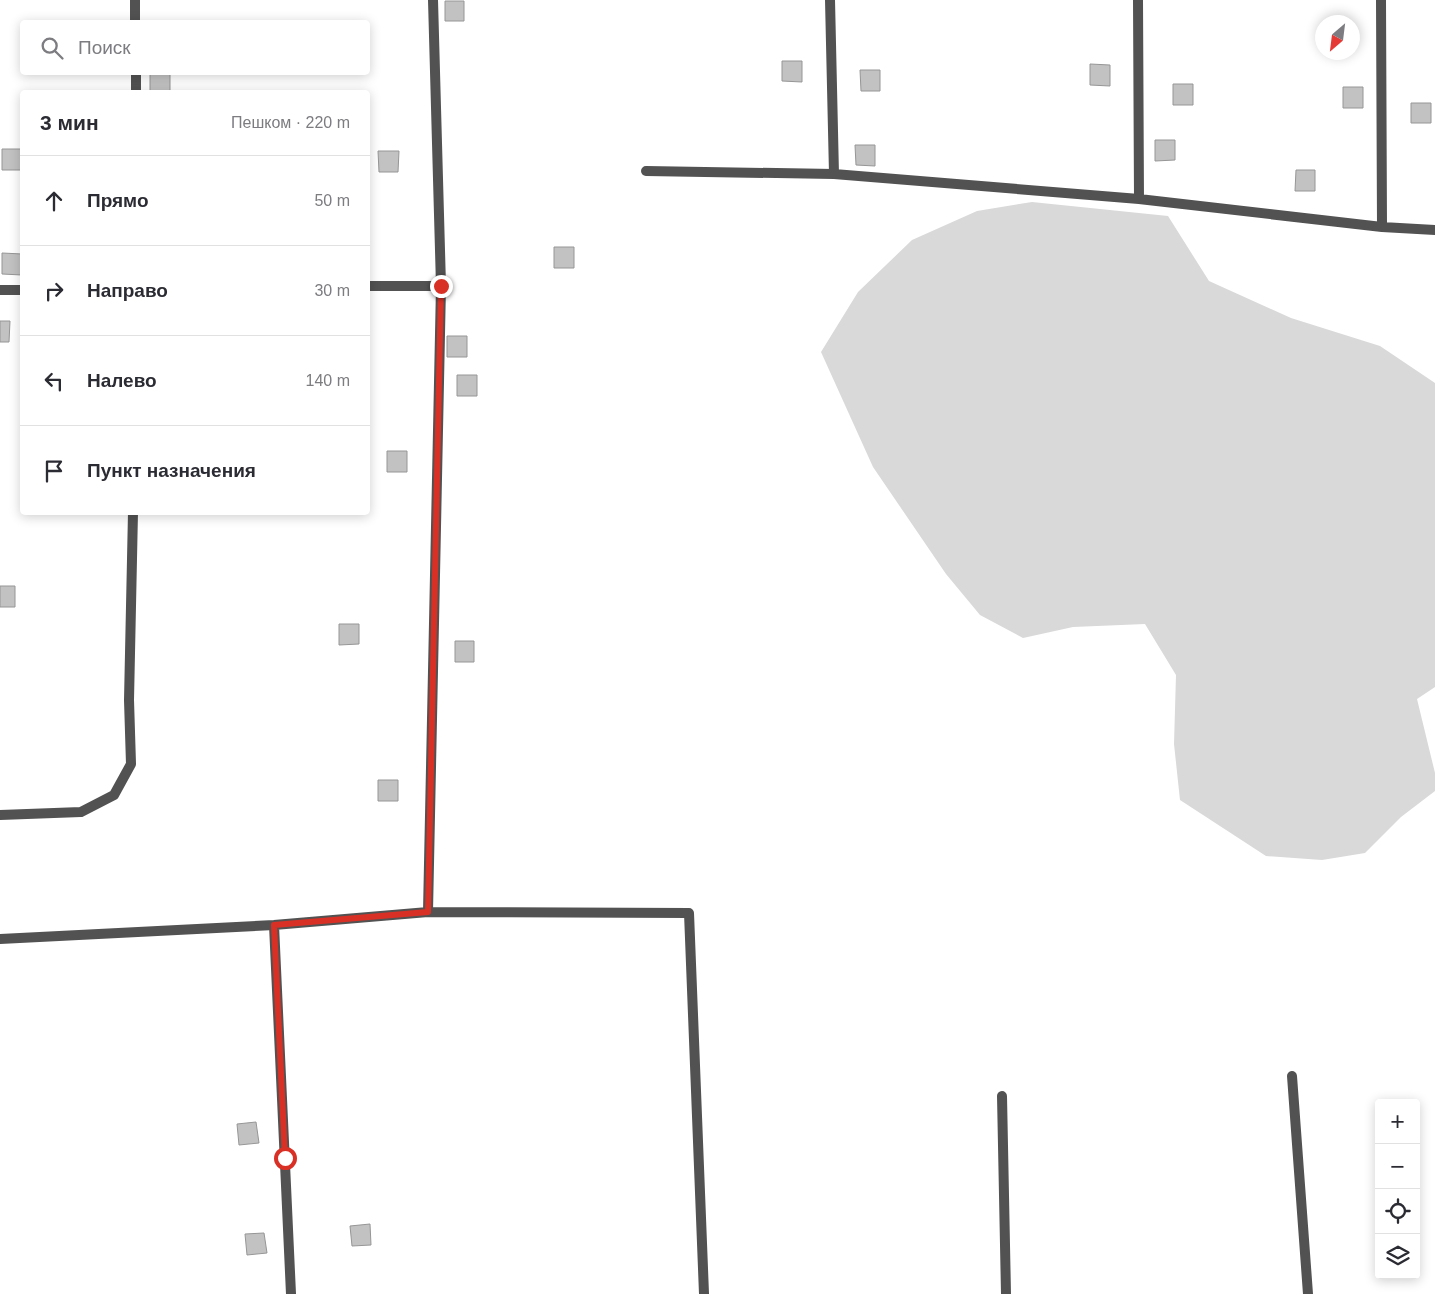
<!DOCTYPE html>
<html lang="ru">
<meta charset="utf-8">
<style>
:root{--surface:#fff;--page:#f2f2f3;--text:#2b2b33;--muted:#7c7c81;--line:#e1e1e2}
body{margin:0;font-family:Arial,sans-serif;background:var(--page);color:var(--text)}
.controls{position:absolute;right:15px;bottom:15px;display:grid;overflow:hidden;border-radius:5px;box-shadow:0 2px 12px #0003}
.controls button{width:45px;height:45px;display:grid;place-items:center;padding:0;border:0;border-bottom:1px solid var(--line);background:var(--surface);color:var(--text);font:25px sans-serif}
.compass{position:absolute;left:1315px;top:15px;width:45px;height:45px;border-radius:50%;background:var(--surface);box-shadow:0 2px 12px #0003;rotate:208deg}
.stop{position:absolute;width:15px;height:15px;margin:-11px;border:4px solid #d93025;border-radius:50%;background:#fff}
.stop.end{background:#d93025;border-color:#fff;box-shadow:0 1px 5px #0008}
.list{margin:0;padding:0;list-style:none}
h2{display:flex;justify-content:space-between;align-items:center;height:65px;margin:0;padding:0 20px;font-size:21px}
h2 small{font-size:16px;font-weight:400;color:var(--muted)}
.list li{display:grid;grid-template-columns:32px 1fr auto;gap:15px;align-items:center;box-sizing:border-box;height:90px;padding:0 20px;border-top:1px solid var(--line)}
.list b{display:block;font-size:19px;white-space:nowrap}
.list em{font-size:16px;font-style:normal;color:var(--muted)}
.icon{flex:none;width:28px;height:28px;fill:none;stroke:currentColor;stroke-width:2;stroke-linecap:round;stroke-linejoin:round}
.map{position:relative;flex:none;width:1435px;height:1294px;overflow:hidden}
.search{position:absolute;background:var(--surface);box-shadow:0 2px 12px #0003;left:20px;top:20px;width:350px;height:55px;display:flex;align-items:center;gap:12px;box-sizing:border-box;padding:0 18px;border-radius:5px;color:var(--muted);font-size:19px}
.panel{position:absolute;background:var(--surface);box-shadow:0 2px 12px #0003;left:20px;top:90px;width:350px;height:425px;border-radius:5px}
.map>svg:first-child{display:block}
.green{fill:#d9d9d9}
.building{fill:#c2c2c2;stroke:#969696}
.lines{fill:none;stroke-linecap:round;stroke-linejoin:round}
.lane{stroke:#525252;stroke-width:10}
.route{stroke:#d93025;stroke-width:6}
</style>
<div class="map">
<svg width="1435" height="1294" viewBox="0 0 1435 1294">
<rect width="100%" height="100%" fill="#fff"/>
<path class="green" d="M 1032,202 L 1168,216 L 1209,281 L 1291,318 L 1380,346 L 1435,383 L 1435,687 L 1417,699 L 1435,773 L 1435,791 L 1401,817 L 1365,853 L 1322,860 L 1266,856 L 1180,800 L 1174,744 L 1176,675 L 1145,624 L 1073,627 L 1023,638 L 980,615 L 946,574 L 873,467 L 821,352 L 858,292 L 912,240 L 977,211 Z"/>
<path class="building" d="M 445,1 L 464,1 L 464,21 L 445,21 Z
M 782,61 L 802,61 L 802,82 L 782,81 Z
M 1090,64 L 1110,65 L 1110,86 L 1090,85 Z
M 860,70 L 880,70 L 880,91 L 861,91 Z
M 150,73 L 170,73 L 170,92 L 150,92 Z
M 1173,84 L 1193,84 L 1193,105 L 1173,105 Z
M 1343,87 L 1363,87 L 1363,108 L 1343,108 Z
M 1411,103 L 1431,103 L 1431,123 L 1411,123 Z
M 1155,140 L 1175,140 L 1175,160 L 1155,161 Z
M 855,145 L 875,145 L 875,166 L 856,165 Z
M 2,149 L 21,149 L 21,170 L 2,170 Z
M 378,151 L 399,151 L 398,172 L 379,172 Z
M 1296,170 L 1315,170 L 1315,191 L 1295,191 Z
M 554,247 L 574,247 L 574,268 L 554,268 Z
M 2,253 L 22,254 L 22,275 L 2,274 Z
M 0,321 L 10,321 L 9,342 L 0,342 Z
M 447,336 L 467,336 L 467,357 L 447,357 Z
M 457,375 L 477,375 L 477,396 L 457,396 Z
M 387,451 L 407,451 L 407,472 L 387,472 Z
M 0,586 L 15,586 L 15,607 L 0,607 Z
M 339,624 L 359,624 L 359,644 L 339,645 Z
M 455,641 L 474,641 L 474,662 L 455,662 Z
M 378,780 L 398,780 L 398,801 L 378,801 Z
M 256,1122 L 259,1143 L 239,1145 L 237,1124 Z
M 370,1224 L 371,1245 L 352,1246 L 350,1226 Z
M 264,1233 L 267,1253 L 247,1255 L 245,1234 Z"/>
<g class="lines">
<path class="lane" d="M 135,0 L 135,22
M 830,0 L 834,174
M 1138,0 L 1139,199
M 1381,0 L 1382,227
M 136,72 L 136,92
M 646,171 L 834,174 L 1139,199 L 1382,227 L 1435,230
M 368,286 L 441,286
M 0,290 L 22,290
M 0,815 L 81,812 L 114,795 L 131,764 L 129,700 L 133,512
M 428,912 L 441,286 L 433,0
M 274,925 L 291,1294
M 0,939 L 274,925 L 428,912 L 689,913 L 704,1294
M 1292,1076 L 1308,1294
M 1002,1096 L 1006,1294"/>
</g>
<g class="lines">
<path class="route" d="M 285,1158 L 274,925 L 428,912 L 441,286"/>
</g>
</svg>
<div class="controls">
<button>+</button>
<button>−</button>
<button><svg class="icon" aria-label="locate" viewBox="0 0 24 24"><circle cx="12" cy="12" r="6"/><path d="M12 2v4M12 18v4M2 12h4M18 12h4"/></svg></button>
<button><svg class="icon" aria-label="layers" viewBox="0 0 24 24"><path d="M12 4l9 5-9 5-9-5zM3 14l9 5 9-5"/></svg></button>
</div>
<svg class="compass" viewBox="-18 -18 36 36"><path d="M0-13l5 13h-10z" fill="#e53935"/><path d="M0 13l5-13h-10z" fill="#7c7c81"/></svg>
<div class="stop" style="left:285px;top:1158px"></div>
<div class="stop end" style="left:441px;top:286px"></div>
<div class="search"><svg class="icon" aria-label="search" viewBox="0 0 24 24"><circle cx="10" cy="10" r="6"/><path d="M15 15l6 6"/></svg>Поиск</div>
<section class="panel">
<h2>3 мин<small>Пешком · 220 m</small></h2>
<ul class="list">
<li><svg class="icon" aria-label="ahead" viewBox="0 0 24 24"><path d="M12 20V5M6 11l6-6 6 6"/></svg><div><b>Прямо</b></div><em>50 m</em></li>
<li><svg class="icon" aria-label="right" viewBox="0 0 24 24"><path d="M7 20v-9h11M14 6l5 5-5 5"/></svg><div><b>Направо</b></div><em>30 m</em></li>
<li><svg class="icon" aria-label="left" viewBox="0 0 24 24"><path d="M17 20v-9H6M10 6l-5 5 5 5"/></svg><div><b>Налево</b></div><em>140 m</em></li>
<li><svg class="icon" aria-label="arrive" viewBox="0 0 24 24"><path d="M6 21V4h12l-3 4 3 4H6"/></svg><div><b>Пункт назначения</b></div></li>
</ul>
</section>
</div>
